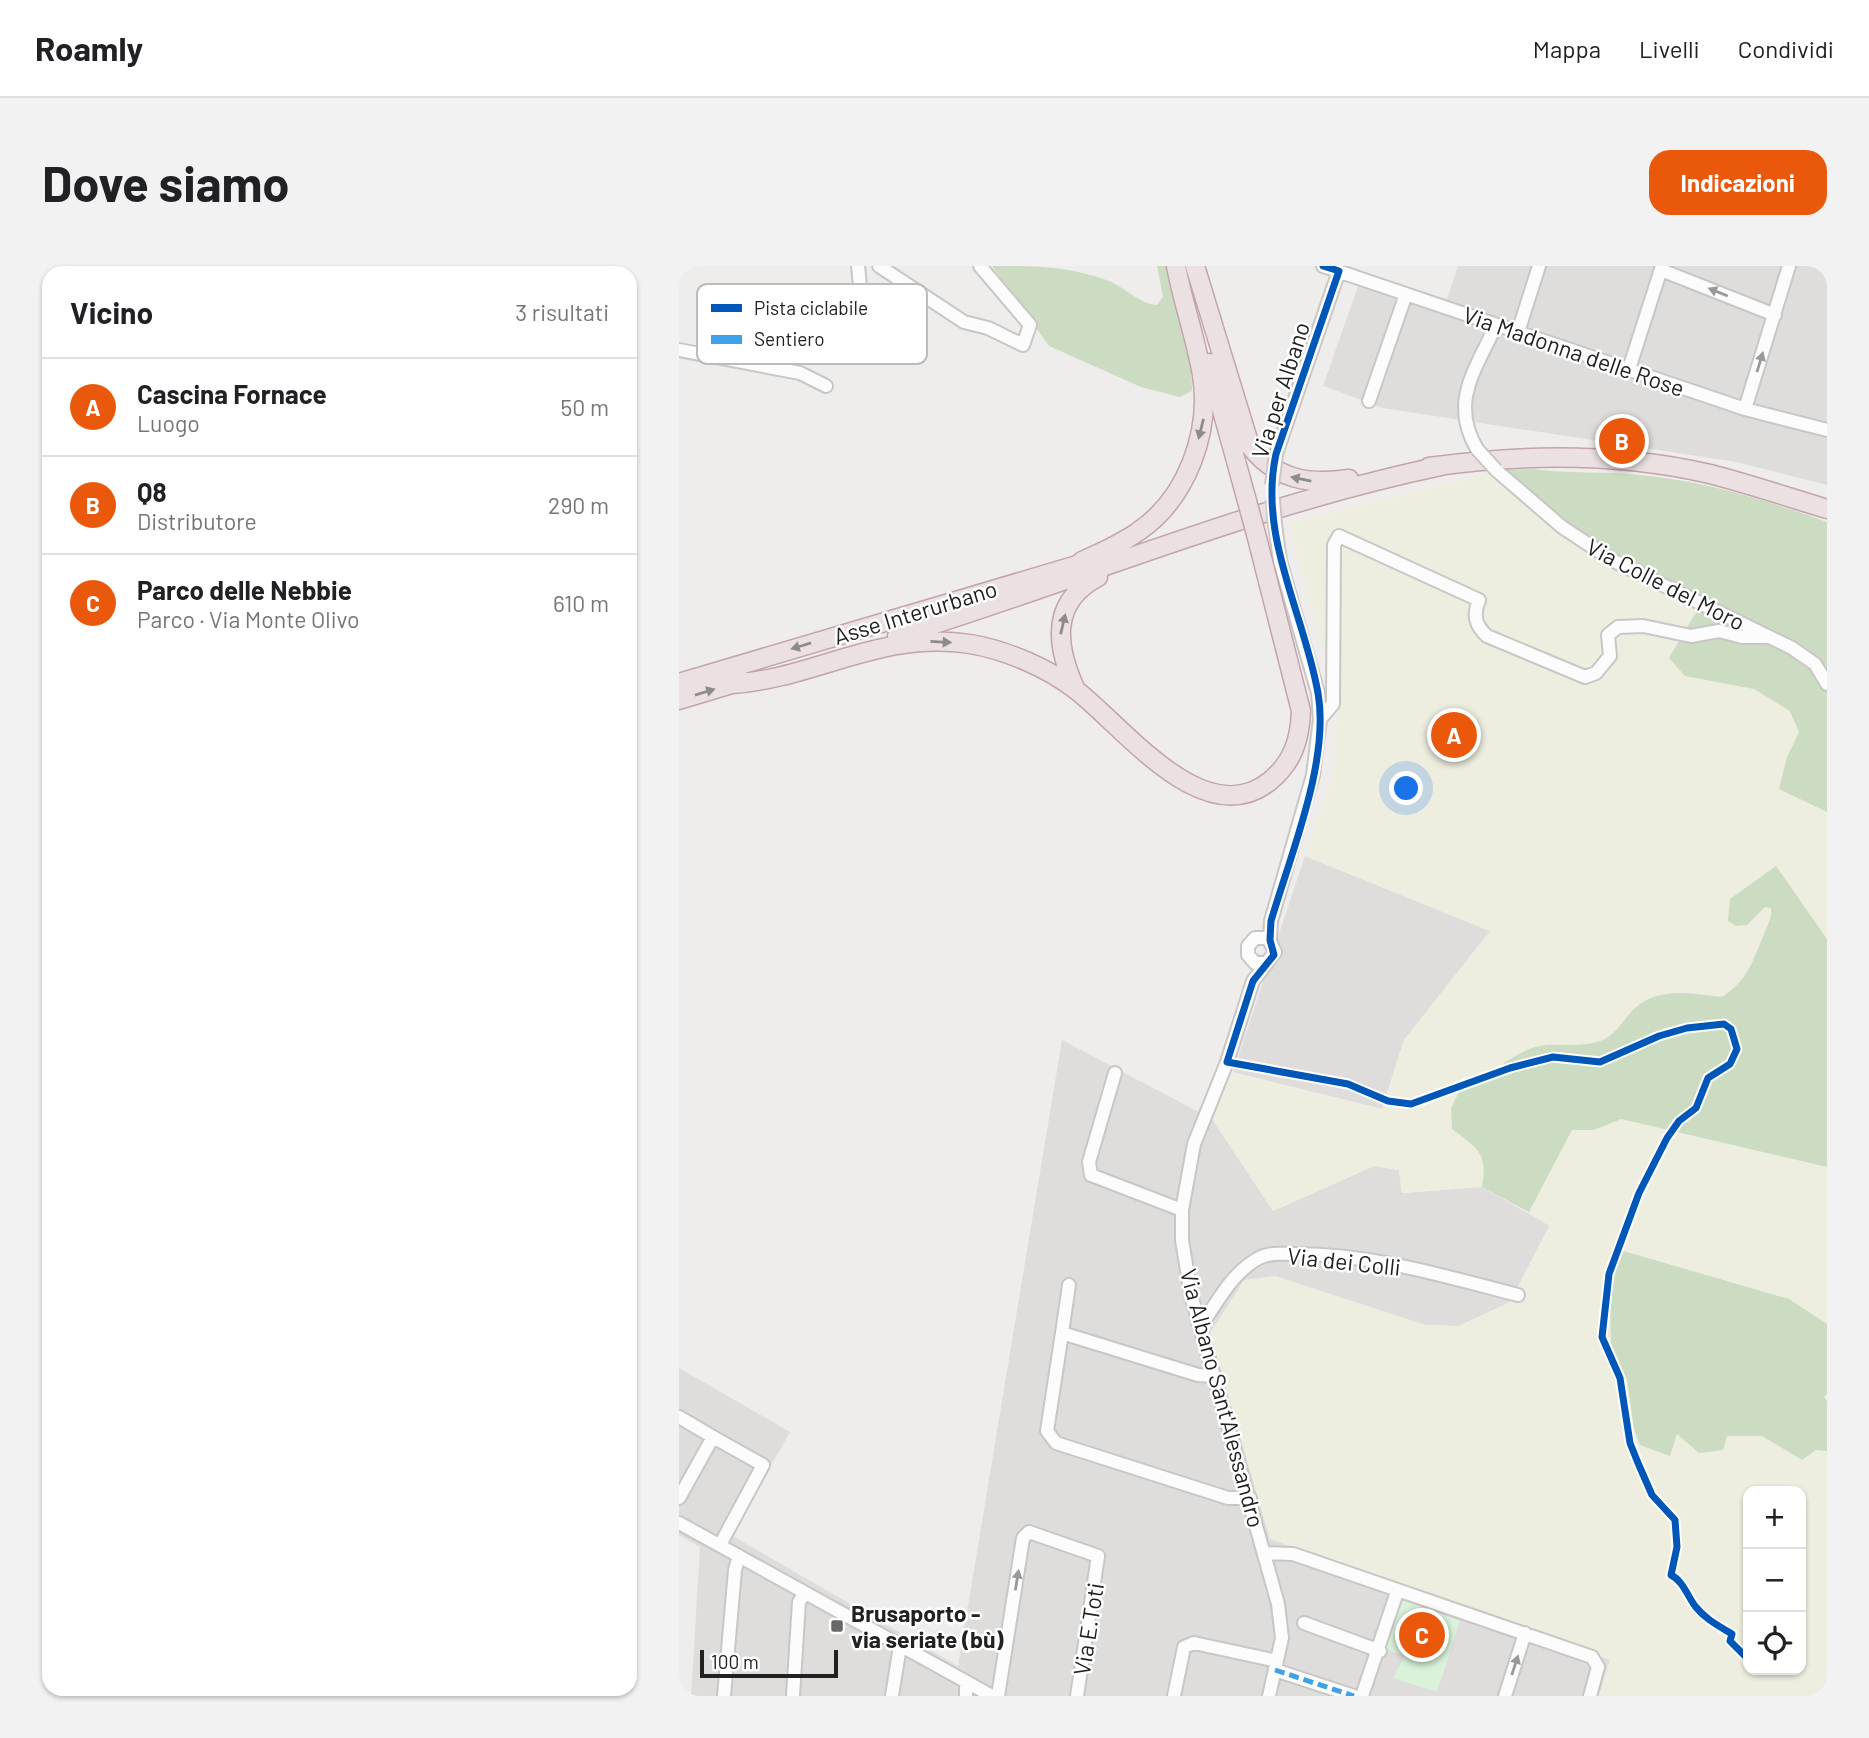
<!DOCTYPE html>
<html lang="it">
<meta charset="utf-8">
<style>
:root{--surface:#fff;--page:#f2f2f2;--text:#202124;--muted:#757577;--line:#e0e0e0;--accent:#ea580c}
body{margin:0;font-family:Barlow,sans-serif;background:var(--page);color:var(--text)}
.controls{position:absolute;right:21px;bottom:21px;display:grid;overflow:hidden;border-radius:14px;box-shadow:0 2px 5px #0004}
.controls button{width:63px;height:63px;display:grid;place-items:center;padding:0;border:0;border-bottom:2px solid var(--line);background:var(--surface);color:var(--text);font:35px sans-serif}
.scale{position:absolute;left:21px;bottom:18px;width:138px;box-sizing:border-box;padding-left:7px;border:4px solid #212121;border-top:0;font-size:19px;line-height:24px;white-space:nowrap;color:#212121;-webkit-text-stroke:5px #fff;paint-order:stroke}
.you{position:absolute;left:728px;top:523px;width:24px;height:24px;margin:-18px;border:5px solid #fff;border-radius:50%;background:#1a73e8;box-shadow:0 0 0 10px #1a73e833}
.badge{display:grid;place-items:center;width:46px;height:46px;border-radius:50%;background:var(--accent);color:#fff;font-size:23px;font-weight:700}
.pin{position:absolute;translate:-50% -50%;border:4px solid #fff;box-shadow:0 2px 7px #0006}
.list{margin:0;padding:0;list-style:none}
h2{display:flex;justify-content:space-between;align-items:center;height:91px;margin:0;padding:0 28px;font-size:30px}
h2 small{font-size:23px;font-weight:400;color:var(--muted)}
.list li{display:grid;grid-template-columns:46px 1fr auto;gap:21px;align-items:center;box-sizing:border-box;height:98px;padding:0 28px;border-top:2px solid var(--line)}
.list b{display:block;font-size:26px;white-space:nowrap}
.list p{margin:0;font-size:23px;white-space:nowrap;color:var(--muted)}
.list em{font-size:23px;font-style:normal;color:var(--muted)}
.icon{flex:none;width:38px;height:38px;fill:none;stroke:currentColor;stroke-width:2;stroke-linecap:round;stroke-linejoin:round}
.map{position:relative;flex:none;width:1148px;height:1430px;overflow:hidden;border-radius:21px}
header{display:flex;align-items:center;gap:42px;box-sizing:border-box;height:98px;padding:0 35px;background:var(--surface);border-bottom:2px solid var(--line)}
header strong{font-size:33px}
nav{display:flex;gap:38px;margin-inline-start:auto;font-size:24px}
.intro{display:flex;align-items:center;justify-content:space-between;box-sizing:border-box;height:168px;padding:0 42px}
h1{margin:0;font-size:49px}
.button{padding:18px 32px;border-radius:21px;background:var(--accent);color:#fff;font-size:24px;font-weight:700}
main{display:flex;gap:42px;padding:0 42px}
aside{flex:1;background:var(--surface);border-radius:21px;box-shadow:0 2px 5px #0004}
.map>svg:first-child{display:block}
.residential{fill:#dedddc}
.farmland{fill:#edeedf;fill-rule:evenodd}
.forest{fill:#cbdcc2}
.park{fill:#daf2da}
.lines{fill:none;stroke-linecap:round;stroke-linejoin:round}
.minor-casing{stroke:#c8c7c6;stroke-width:16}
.highway-casing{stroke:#c3a3ac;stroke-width:21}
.minor{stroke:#fdfcfc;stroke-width:12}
.highway{stroke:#ebe1e2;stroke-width:18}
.minor-bridge-casing{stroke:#c8c7c6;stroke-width:16;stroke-linecap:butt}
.highway-bridge-casing{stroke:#c3a3ac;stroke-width:21;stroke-linecap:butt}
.minor-bridge{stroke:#fdfcfc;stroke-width:12}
.highway-bridge{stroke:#ebe1e2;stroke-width:18}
.quiet{stroke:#3ea2ea;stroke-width:5;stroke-dasharray:10 5;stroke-linecap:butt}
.cycleway-casing{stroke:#fff;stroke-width:11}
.cycleway{stroke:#0057b8;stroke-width:7}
.oneway{fill:#9a9999}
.oneway2{fill:#908b8b}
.poi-dot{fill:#696868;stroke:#fff;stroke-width:2.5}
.labels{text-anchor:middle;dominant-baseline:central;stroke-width:5;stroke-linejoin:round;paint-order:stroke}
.street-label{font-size:23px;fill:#212121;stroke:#fff}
.poi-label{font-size:23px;font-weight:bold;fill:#212121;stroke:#fff;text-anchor:start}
.key{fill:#fff;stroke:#bcbcbc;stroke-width:2}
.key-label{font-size:19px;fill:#212121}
</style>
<header>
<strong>Roamly</strong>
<nav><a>Mappa</a><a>Livelli</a><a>Condividi</a></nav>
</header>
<div class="intro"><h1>Dove siamo</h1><a class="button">Indicazioni</a></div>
<main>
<aside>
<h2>Vicino<small>3 risultati</small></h2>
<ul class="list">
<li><span class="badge">A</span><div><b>Cascina Fornace</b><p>Luogo</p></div><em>50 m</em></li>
<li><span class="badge">B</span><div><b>Q8</b><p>Distributore</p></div><em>290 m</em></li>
<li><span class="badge">C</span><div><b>Parco delle Nebbie</b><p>Parco · Via Monte Olivo</p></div><em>610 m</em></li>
</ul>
</aside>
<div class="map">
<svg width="1148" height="1430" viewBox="0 0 1148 1430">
<rect width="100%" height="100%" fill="#efedeb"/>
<path class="residential" d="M 779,0 L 1148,0 L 1148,219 L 1057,196 L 704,142 L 644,120 L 684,6 L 766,39 Z
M 626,590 L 811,665 L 725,774 L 703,843 L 554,806 Z
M 383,774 L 533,853 L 594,945 L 695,900 L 720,904 L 723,927 L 803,921 L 871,960 L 831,1036 L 780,1060 L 746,1059 L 596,1010 L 591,1273 L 931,1394 L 920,1430 L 12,1430 L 21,1281 L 0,1269 L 0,1102 L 111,1166 L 52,1269 L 279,1400 Z"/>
<path class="farmland" d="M 822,204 L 1022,337 L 1006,410 L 1075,423 L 1111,445 L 1120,466 L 1108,491 L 1100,523 L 1148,546 L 1148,673 L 1097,601 L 1068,659 L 1086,641 L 1092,642 L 1093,652 L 1078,692 L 1057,722 L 1043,731 L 1013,726 L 986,727 L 956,742 L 942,761 L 924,774 L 894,781 L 868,779 L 832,791 L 797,818 L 780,826 L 806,902 L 803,921 L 723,927 L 720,904 L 695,900 L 594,945 L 533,853 L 554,806 L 703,843 L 725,774 L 811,665 L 626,590 L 654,511 L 659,439 L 610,257 Z
M 942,853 L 1148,901 L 1148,1058 L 1110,1033 L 941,984 L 935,1007 L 932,1078 L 948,1114 L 955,1163 L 998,1168 L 1083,1170 L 1122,1194 L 1137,1184 L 1148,1185 L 1148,1430 L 920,1430 L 931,1393 L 591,1273 L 531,1067 L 565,1014 L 596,1010 L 746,1059 L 780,1060 L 831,1036 L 870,960 L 850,946 L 893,864 L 915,864 ZM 1069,1225 L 1122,1225 L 1122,1404 L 1069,1404 Z"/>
<path class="forest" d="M 313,0 C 357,0 388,0 430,15 C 447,22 459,37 478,39 L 484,31 L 478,0 L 490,0 C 493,43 514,82 513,125 L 501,131 L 462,121 L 370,80 Z
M 854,203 C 890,208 926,205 961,209 C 1026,215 1087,234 1148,256 L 1148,546 L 1100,523 L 1108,491 L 1120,466 L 1111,445 L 1075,423 L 1006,410 L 990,392 L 1022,338 L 898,269 L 822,204 Z
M 1097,600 L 1148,673 L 1148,901 L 942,853 L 915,864 L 893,864 L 850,946 L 803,921 C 809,886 799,883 773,863 L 772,842 L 780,826 C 807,814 825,792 853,782 C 875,775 898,783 921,775 C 938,769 944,753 956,742 C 982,720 1013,728 1043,731 C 1068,715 1074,695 1085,668 C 1089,658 1093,653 1092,642 L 1086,641 L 1068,659 L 1057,660 L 1049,655 L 1051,633 Z
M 941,984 L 1110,1033 L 1148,1058 L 1148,1128 L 1145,1131 L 1148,1135 L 1148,1185 L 1137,1184 L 1123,1194 L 1083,1170 L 1048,1170 L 1044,1184 L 1020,1187 L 998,1168 L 991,1190 L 961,1179 L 955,1163 L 948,1114 L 932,1078 L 931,1028 Z"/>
<path class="park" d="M 720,1333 L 781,1355 L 758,1426 L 714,1412 L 726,1390 L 706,1383 Z"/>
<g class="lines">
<g class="minor-casing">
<path id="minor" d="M 179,0 L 185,59 L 184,79
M 200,0 L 285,56 L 309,62 L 344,79 L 351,59 L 301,0
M 644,0 L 1066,143 L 1148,164
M 982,4 L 1096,49
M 839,66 L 860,0
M 0,84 L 121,107 L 147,120
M 950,103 L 983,0
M 690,135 L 727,28
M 1066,143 L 1110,0
M 798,183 C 770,136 797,103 817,59
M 597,188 L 660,5
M 817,204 L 883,261 L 933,294 L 1113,382 L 1136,398 L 1148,418
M 641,453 L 654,438 L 655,279 L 660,270 L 800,334 C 794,349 796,359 808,370 L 906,411 L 917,407 L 931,390 L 929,369 L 939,361 L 964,360 L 1012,370 L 1040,365 L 1063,371 L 1091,371
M 591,674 L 592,655 L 634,509 L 641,453 L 639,427 L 601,295 L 596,258
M 588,697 L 576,697 L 569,689 L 569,680 L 576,672 L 589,672 L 596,686 L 574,715 L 548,796 L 515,878 L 503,944 L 503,974 L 512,1029 L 599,1338 L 603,1372 L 590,1430
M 436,807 L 410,896 L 412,909 L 503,944
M 521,1061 C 538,1037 553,1006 580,992 C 591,986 605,988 617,988 C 693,988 765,1010 839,1029
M 383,1067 L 390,1019
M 536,1110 L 519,1109 L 383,1067 L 368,1165 L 377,1177 L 549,1232 L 571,1232
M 0,1151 L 34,1171 L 0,1232
M 34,1171 L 84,1199 L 41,1279
M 0,1257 L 313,1430
M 587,1287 L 614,1288 L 913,1391 L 919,1401 L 911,1430
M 625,1357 L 701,1385
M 596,1404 L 675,1430
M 287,1416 L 287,1430
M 45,1430 L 56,1304 L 60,1290
M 114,1430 L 120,1336 L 126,1327
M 213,1430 L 221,1380
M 319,1430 L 344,1272 L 350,1266 L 419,1290 L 398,1430
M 495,1430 L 505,1381 L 515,1377 L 598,1395
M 683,1430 L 718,1326
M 826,1430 L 846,1367"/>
</g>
<g class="highway-casing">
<path id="highway" d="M 516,0 L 571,180 C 597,214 630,219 670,213
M 530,97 L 568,235
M 750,201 C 842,188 940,187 1031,208 C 1070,218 1109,231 1148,243
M 403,295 C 423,286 442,278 460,265 C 508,232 532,166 523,109 C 517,73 504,37 497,0
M 218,370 C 400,314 575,239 762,200
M 0,417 L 415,294
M 53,418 C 138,412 202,364 291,378 C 327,384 369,402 397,424 C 445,461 525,568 591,515 C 614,496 621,473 622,445 L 577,268
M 396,422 C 377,380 371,336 419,311
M 0,434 L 63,415"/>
</g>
<use href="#minor" class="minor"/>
<use href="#highway" class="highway"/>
<g class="minor-bridge-casing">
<path id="minor-bridge" d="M 798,183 L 817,204
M 593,219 L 597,188
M 594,233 L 596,258"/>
</g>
<g class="highway-bridge-casing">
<path id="highway-bridge" d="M 568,235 L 577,268"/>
</g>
<use href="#minor-bridge" class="minor-bridge"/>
<use href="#highway-bridge" class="highway-bridge"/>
<path class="quiet" d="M 596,1404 L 675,1430"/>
<g class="cycleway-casing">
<path id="cycleway" d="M 644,0 L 660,5 L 597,188 C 579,271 625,347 639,427 C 651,495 611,590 592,655 L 591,674 L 595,689 L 574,715 L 548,796 L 669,818 L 709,835 L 732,838 L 831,802 L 874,791 L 921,796 L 980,770 L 1008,762 L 1045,758 L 1052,763 L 1058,783 L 1051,798 L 1029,812 L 1017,842 L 1000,855 L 988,872 L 960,927 L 930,1008 L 923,1071 L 941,1112 L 951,1177 L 959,1197 L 973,1229 L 996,1254 L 998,1281 L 992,1309 C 1004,1315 1008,1329 1016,1340 C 1026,1353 1040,1360 1053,1368 L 1051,1375 L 1069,1393"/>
</g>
<use href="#cycleway" class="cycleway"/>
</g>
<defs><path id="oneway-solid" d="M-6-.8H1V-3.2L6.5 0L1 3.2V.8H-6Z" transform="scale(1.75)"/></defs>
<g class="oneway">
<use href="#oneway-solid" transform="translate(1039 26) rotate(-158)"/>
<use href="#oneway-solid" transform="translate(1081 96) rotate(-73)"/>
<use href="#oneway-solid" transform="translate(338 1314) rotate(-81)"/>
<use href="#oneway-solid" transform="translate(836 1399) rotate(-72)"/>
</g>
<g class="oneway2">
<use href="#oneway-solid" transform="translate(522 163) rotate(104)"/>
<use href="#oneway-solid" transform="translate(622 213) rotate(-168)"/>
<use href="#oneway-solid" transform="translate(384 358) rotate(-77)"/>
<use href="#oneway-solid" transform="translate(262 376) rotate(3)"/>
<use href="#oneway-solid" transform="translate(122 380) rotate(163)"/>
<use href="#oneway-solid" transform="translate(26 426) rotate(-17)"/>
</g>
<rect class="poi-dot" x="151" y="1353" width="14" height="14" rx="3.5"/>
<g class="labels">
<g class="street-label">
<text transform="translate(895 85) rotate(19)">Via Madonna delle Rose</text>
<text transform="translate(601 124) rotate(-72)">Via per Albano</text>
<text transform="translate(987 318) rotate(27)">Via Colle del Moro</text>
<text transform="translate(236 346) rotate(-17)">Asse Interurbano</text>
<text transform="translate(665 995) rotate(6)">Via dei Colli</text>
<text transform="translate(544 1132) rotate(75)">Via Albano Sant'Alessandro</text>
<text transform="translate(409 1363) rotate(-81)">Via E.Toti</text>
</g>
<g class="poi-label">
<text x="172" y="1347">Brusaporto -<tspan x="172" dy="26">via seriate (bù)</tspan></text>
</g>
</g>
<rect x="18" y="18" width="230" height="80" rx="10" class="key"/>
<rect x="32" y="38" width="31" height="8" fill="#0057b8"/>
<rect x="32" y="69" width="31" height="9" fill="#3ea2ea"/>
<g class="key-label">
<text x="75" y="49">Pista ciclabile</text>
<text x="75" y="80">Sentiero</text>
</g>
</svg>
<div class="controls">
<button>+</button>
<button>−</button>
<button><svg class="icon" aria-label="locate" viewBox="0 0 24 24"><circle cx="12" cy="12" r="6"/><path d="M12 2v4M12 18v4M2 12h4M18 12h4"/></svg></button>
</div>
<div class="scale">100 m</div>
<div class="you"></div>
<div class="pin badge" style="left:775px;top:469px">A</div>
<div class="pin badge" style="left:943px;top:175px">B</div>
<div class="pin badge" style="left:743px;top:1369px">C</div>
</div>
</main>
